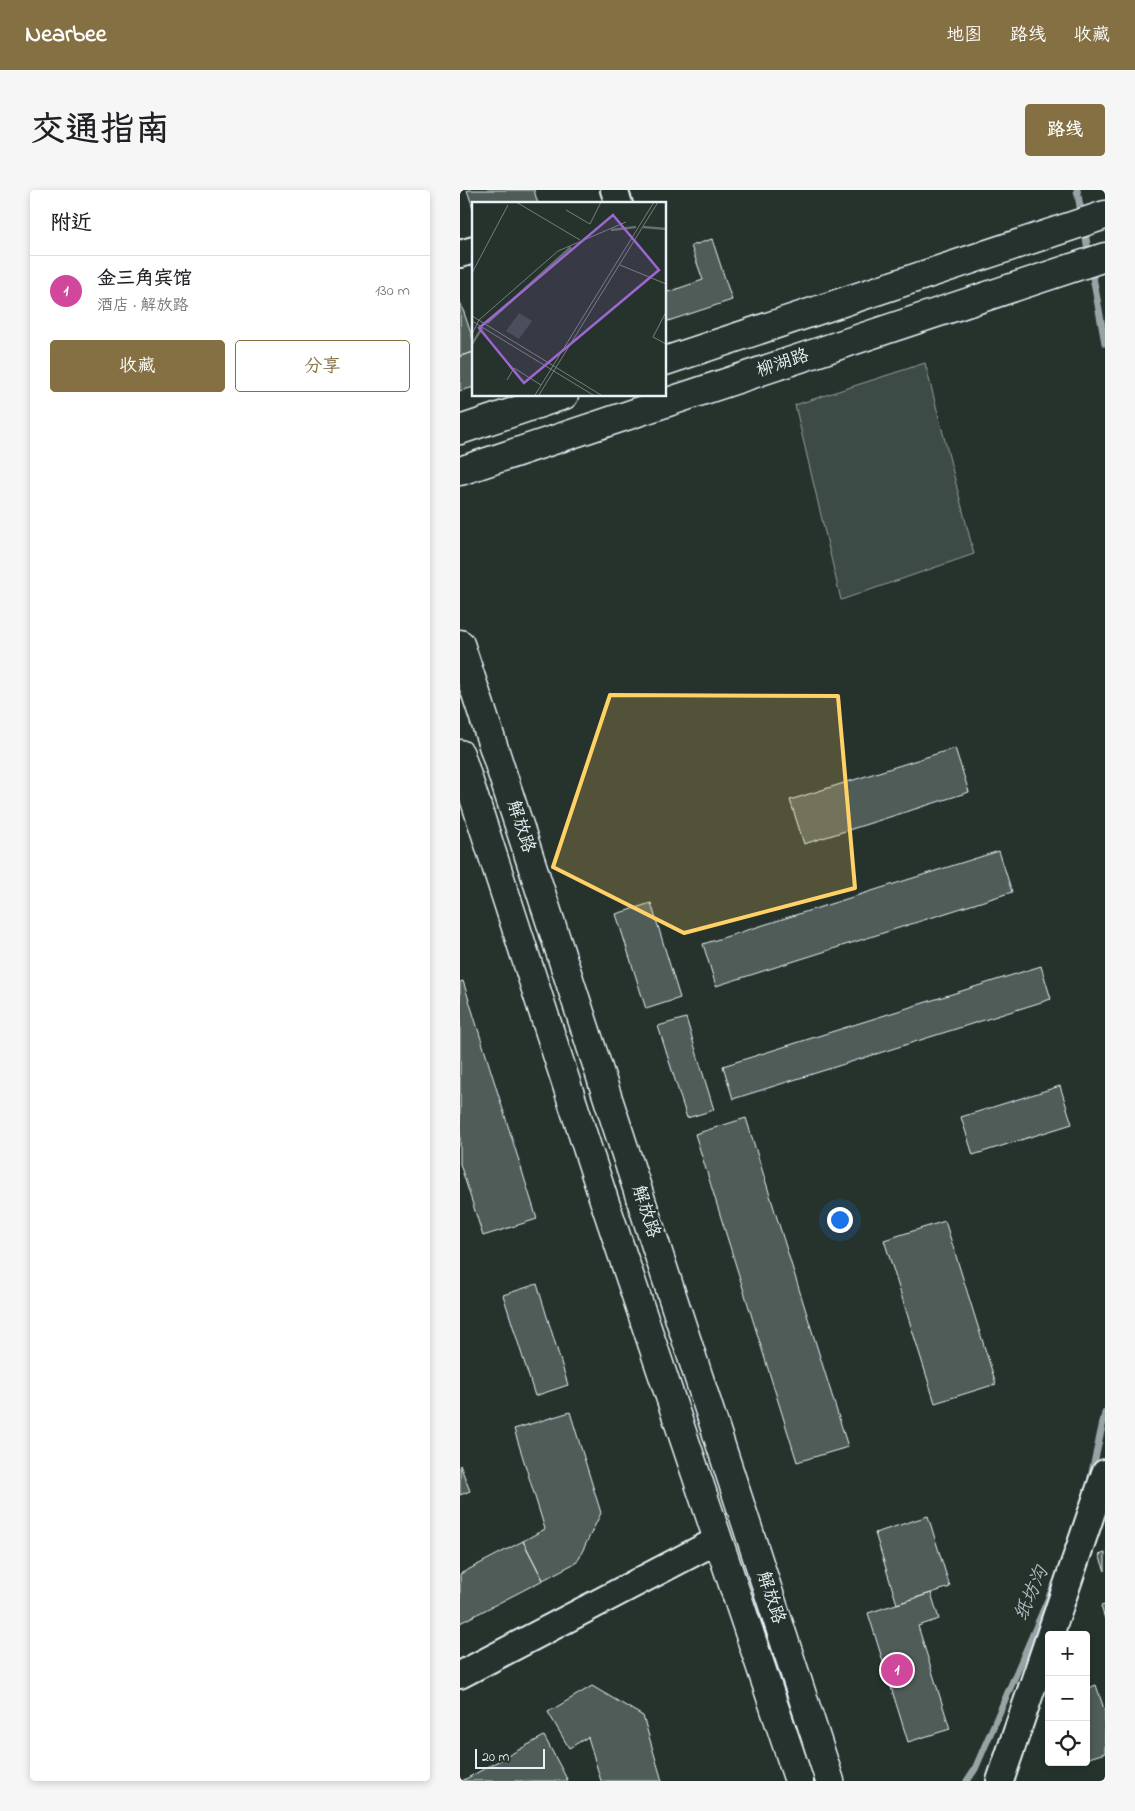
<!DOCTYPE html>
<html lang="zh">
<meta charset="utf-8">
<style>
:root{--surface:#fff;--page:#f6f6f6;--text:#202124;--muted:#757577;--line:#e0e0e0;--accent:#847042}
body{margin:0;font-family:"Indie Flower","LXGW WenKai TC",sans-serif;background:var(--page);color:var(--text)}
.controls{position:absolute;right:15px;bottom:15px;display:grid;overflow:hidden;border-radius:5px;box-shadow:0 2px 8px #0003}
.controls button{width:45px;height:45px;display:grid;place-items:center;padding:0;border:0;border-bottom:1px solid var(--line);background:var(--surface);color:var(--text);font:25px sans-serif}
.scale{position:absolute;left:15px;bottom:12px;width:70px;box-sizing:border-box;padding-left:5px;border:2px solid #e8f1f8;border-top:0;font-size:14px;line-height:18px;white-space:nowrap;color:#e8f1f8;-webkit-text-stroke:4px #26332d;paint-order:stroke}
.you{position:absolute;left:379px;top:1029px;width:18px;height:18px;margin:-12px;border:4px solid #fff;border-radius:50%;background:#1a73e8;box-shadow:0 0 0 8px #1a73e833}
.badge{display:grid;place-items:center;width:32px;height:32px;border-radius:50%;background:var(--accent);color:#fff;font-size:16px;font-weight:700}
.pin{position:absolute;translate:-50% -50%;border:2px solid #fff;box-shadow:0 1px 5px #0006}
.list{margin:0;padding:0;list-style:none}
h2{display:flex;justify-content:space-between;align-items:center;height:65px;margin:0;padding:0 20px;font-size:21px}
h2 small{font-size:16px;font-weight:400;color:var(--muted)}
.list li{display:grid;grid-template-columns:32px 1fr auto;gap:15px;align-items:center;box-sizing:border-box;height:70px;padding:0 20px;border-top:1px solid var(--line)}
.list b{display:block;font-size:19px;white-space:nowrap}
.list p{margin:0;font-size:16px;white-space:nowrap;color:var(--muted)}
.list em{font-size:16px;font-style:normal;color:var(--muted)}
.actions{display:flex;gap:10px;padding:15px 20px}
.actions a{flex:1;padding:11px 0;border:1px solid var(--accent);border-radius:5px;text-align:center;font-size:18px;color:var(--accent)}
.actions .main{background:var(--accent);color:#fff}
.icon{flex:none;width:28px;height:28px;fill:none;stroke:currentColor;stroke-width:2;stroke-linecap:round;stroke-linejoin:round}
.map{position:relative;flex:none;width:645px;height:1591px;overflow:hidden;border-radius:5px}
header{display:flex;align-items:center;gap:30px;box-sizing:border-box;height:70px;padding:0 25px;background:var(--accent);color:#fff}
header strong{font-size:24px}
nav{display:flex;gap:28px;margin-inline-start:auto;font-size:18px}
.intro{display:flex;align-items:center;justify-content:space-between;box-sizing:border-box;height:120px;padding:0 30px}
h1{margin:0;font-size:35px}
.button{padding:12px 22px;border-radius:5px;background:var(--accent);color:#fff;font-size:18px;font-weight:700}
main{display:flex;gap:30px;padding:0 30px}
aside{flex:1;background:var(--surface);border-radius:5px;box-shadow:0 2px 8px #0003}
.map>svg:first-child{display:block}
.green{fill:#3e4b47;stroke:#939ea0}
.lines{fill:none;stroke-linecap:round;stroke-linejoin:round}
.stream{stroke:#98a3a5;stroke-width:7}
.building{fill:#505c59;stroke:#e8f1f8}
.minor-casing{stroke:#e8f1f8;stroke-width:30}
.major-casing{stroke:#e8f1f8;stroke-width:31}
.minor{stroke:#26332d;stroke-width:26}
.major{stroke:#26332d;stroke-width:28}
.marked{fill:#ffd166;fill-opacity:0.2;stroke:#ffd166;stroke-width:4;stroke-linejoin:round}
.labels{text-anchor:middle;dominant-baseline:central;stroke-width:4.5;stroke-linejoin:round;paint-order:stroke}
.street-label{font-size:18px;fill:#e8f1f8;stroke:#26332d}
.water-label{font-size:19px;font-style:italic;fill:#b3bdc0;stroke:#26332d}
.inset-river{fill:none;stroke:#636f6d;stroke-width:2.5}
.inset-road{fill:none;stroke:#747f7e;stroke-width:1}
.view{fill:#9c67d0;fill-opacity:0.15;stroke:#9c67d0;stroke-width:2.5}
.inset-edge{fill:none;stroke:#e8f1f8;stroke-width:2.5}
</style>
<header>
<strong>Nearbee</strong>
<nav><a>地图</a><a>路线</a><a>收藏</a></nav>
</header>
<div class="intro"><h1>交通指南</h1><a class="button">路线</a></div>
<main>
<aside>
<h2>附近<small></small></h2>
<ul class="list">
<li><span class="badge" style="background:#d1479c">1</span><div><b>金三角宾馆</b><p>酒店 · 解放路</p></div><em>130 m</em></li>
</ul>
<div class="actions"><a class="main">收藏</a><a>分享</a></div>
</aside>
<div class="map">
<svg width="645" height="1591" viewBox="0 0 645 1591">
<rect width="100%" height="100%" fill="#26332d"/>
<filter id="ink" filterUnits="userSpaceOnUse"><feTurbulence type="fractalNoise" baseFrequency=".02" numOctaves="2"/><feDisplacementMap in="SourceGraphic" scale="10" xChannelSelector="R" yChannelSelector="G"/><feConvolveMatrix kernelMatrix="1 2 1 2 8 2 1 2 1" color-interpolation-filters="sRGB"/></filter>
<g filter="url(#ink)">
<path class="green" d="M 465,173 L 514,364 L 381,410 L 335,215 Z"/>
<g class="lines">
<path class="stream" d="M 617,0 L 622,27
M 624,37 L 629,66
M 631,76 L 645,153
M 631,1287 L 645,1223
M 507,1591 L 515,1579 L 593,1398"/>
</g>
<path class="building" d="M 7,0 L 74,0 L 78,14 L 14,14 L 14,21 Z
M 252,49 L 272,110 L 205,132 L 205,103 L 243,90 L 231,56 Z
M 0,111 L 14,152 L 14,162 L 0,166 Z
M 14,162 L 14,197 L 0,201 L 0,166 Z
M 495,558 L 509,602 L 344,654 L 330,610 Z
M 539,661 L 552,702 L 256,796 L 243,754 Z
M 191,713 L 220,808 L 186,819 L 156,724 Z
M 581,776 L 591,809 L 273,909 L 263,876 Z
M 3,791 L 77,1029 L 23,1046 L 0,974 L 0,792 Z
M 226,828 L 254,920 L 227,928 L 198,836 Z
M 600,896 L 612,934 L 513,965 L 501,927 Z
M 286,928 L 388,1257 L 337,1272 L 235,944 Z
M 485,1031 L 536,1194 L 475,1213 L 424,1050 Z
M 77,1094 L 108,1195 L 75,1206 L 43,1105 Z
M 110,1222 L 141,1323 L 117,1372 L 83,1390 L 63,1351 L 85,1339 L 54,1239 Z
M 0,1275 L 10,1301 L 0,1305 Z
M 468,1326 L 490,1397 L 437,1414 L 415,1343 Z
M 63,1351 L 83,1390 L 0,1433 L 0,1384 Z
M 645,1363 L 645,1381 L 639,1365 Z
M 471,1403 L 479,1429 L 458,1436 L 490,1539 L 448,1552 L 408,1423 Z
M 645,1415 L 645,1429 L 641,1416 Z
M 636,1495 L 645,1522 L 645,1563 L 626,1569 L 626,1499 Z
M 132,1496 L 183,1526 L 202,1591 L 141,1591 L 128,1547 L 109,1558 L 88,1522 Z
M 84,1546 L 108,1591 L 2,1591 Z"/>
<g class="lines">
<g class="minor-casing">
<path id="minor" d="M 154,0 L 159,14
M 0,64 L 14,60
M 590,1445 L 645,1283
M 0,1485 L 258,1350
M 540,1591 L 589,1448"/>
</g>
<g class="major-casing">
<path id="major" d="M 205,171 L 645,25
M 0,240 L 104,205
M 0,281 L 645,67
M 0,454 L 370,1591
M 0,564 L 144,1010 L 339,1591"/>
</g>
<use href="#minor" class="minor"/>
<use href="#major" class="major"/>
</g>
</g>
<path class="marked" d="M 150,505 L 378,506 L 395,698 L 224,743 L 93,677 Z"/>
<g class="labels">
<g class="street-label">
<text transform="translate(323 174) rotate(-18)">柳湖路</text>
<text transform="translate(60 637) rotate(72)">解放路</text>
<text transform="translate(185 1022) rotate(72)">解放路</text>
<text transform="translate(310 1408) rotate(72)">解放路</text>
</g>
<g class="water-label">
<text transform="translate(572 1404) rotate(-66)">纸坊沟</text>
</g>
</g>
<g transform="translate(12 12)">
<rect width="194" height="194" fill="#26332d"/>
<path d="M 47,111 L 60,119 L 47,137 L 34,129 Z" fill="#3e4b47"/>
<path class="inset-river" d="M 171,25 L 194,27M 139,28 L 164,25M 15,121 L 99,45M 0,142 L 10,126"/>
<path class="inset-road" d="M 44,0 L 108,38M 94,8 L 118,22 L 129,0M 148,63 L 194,82M 0,71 L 36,3M 194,110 L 181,135 L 194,142M 0,114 L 129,193M 0,119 L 121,193M 0,132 L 7,118 L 86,49 L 154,20M 35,178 L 42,166 L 69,183M 63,193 L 182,0M 67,193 L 186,0"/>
<path class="view" d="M 141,13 L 187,68 L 52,181 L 7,126 Z"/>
<rect width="194" height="194" class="inset-edge"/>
</g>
</svg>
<div class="controls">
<button>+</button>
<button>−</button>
<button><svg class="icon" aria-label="locate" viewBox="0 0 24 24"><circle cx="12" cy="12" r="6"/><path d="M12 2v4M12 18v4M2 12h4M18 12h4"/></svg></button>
</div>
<div class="scale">20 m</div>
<div class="you"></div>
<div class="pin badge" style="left:437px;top:1480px;background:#d1479c">1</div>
</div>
</main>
